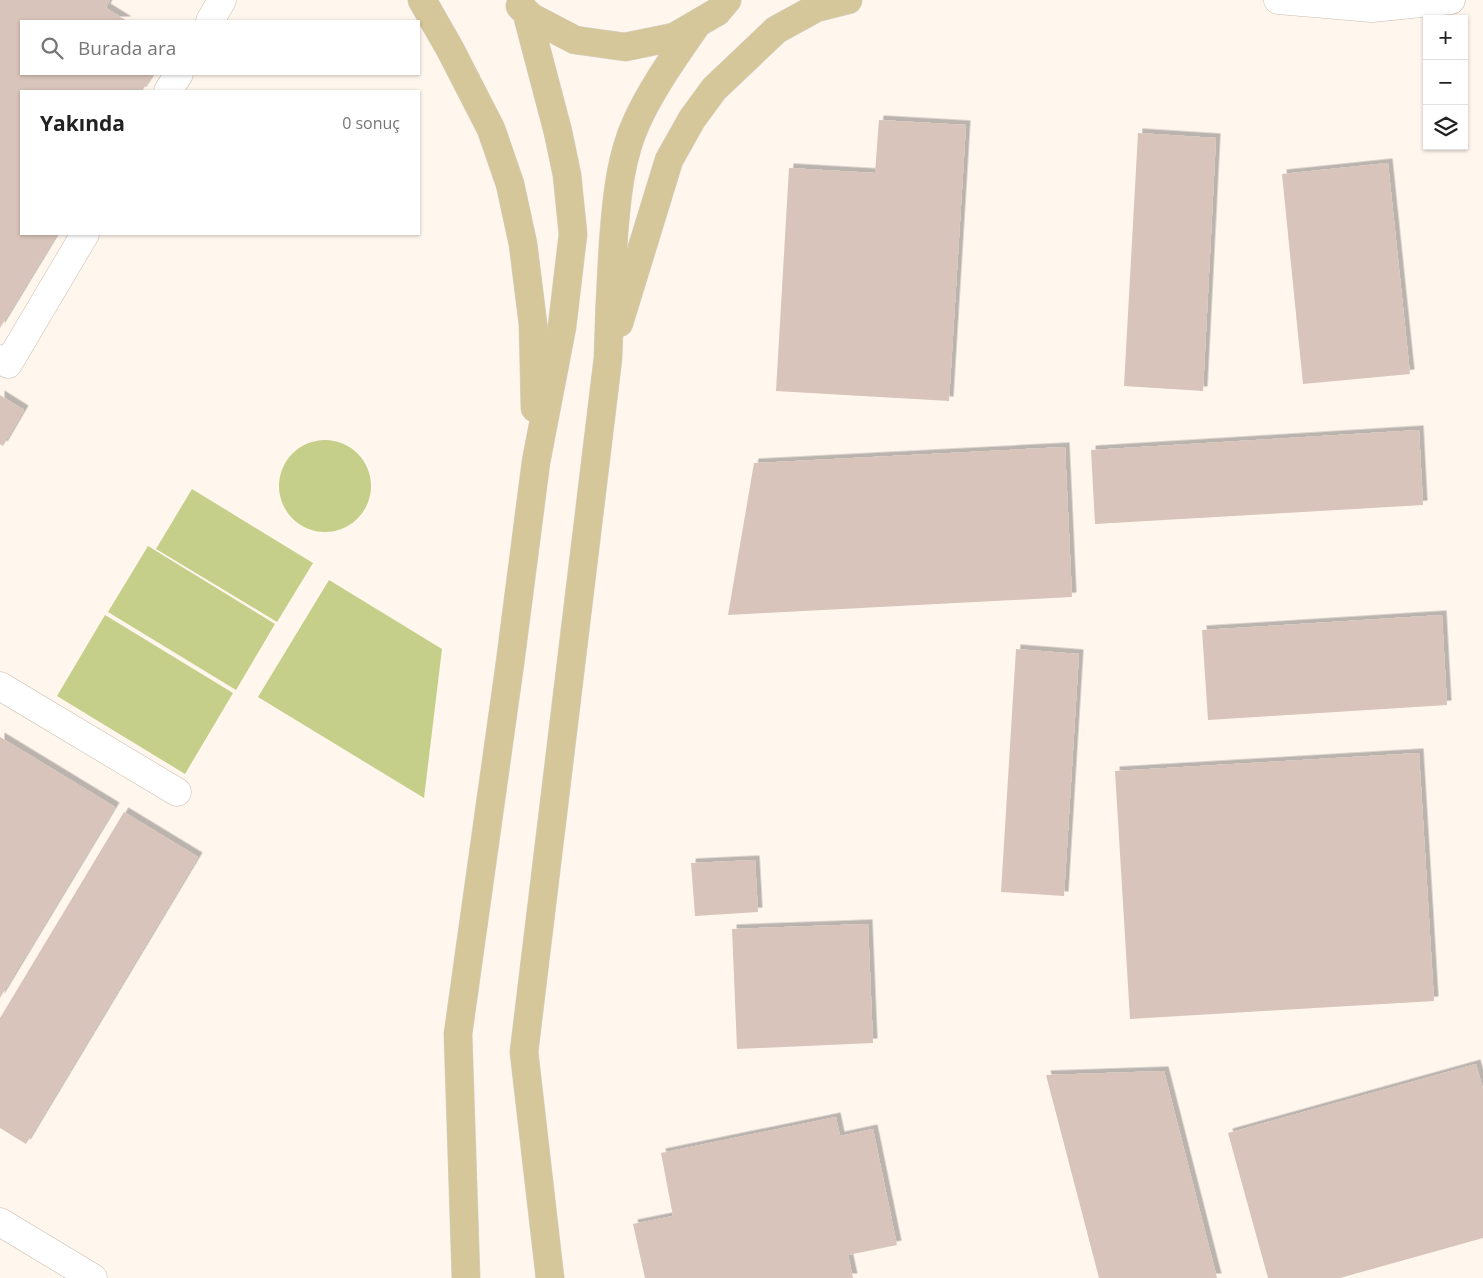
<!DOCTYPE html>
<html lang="tr">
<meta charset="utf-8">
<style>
:root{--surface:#fff;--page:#f6f6f6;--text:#222;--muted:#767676;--line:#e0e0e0}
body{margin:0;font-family:"Open Sans",sans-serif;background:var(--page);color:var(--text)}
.controls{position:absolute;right:15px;top:15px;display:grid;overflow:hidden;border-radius:0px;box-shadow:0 1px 4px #0004}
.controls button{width:45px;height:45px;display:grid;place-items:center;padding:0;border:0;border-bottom:1px solid var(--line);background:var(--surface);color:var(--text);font:25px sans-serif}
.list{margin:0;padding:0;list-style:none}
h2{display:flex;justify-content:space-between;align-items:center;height:65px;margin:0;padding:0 20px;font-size:21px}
h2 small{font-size:16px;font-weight:400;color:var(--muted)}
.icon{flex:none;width:28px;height:28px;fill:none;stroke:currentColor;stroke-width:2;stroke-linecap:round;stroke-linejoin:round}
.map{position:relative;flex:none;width:1483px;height:1278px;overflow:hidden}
.search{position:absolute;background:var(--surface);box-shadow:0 1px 4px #0004;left:20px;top:20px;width:400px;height:55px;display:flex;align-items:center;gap:12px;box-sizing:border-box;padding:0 18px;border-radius:0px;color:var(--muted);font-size:19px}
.panel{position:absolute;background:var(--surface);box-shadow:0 1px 4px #0004;left:20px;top:90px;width:400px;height:145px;border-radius:0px}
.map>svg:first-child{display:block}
.water{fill:#c5cf8a}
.building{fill:#d8c4ba;filter:url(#shadow)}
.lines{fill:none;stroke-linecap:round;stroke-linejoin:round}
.minor-casing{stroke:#cabcad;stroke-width:29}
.major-casing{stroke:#d6d5d4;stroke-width:29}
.minor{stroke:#fff;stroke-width:28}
.major{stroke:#d5c799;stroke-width:28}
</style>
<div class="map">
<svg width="1483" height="1278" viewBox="0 0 1483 1278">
<defs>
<filter id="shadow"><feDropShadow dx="4.5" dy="-4.5" stdDeviation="0" flood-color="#0004"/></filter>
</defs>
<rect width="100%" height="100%" fill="#fff6ed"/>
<path class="water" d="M279 486a46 46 0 1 1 92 0a46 46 0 1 1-92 0Z
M 192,489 L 313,563 L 277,622 L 156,549 Z
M 148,546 L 275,624 L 236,690 L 108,612 Z
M 329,580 L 442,649 L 424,798 L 258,697 Z
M 105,615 L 233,693 L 185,774 L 57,696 Z"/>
<path class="building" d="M 0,0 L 110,0 L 106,8 L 127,21 L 21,21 L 21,74 L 153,74 L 142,91 L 21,91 L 21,234 L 57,234 L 0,328 Z
M 879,120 L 966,125 L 949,401 L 776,391 L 789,168 L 875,173 Z
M 1138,133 L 1216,138 L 1203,391 L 1124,386 Z
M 1388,163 L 1410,374 L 1303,384 L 1282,174 Z
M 0,395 L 24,410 L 3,446 L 0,444 Z
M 1419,430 L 1423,505 L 1095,524 L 1091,450 Z
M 1065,447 L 1072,597 L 728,615 L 754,463 Z
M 1442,615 L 1447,705 L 1208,720 L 1202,630 Z
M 1016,649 L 1079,654 L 1064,896 L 1001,892 Z
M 0,737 L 115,807 L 0,998 Z
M 1419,753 L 1434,1001 L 1130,1019 L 1115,771 Z
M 124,812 L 198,857 L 26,1144 L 0,1128 L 0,1018 Z
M 755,860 L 758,912 L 695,916 L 691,863 Z
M 868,924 L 873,1043 L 737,1049 L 732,929 Z
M 1476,1064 L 1483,1089 L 1483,1238 L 1340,1278 L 1268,1278 L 1228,1133 Z
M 1164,1071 L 1217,1278 L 1099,1278 L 1046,1075 Z
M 836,1117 L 840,1136 L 873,1129 L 897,1245 L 848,1255 L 853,1278 L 645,1278 L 633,1224 L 673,1216 L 661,1153 Z"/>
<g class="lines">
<g class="minor-casing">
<path id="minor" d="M 1278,0 L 1372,8 L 1451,0
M 210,21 L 222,0
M 168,91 L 179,74
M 0,359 L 8,364 L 85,234
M 0,686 L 177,792
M 0,1222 L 93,1278"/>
</g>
<g class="major-casing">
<path id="major" d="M 422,0 L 450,49 L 491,129 L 510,184 L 523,244 L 533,324 L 535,408
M 520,6 L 531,17 L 575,40 L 625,47 L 674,37 L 717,12 L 727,0
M 619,323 L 669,160 L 692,119 L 714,89 L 776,30 L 816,8 L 848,0
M 466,1278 L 458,1034 L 510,663 L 536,462 L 562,327 L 573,234 L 567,175 L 558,132 L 527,14
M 550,1278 L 524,1052 L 608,358 C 609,316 611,274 614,232 C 617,195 621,155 637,121 C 653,86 676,55 697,24"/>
</g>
<use href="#minor" class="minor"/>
<use href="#major" class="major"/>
</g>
</svg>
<div class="controls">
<button>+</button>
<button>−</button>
<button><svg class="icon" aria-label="layers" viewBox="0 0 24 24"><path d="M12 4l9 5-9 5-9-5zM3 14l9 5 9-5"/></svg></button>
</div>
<div class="search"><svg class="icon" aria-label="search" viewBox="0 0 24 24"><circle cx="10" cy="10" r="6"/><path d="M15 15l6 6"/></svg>Burada ara</div>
<section class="panel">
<h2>Yakında<small>0 sonuç</small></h2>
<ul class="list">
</ul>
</section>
</div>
